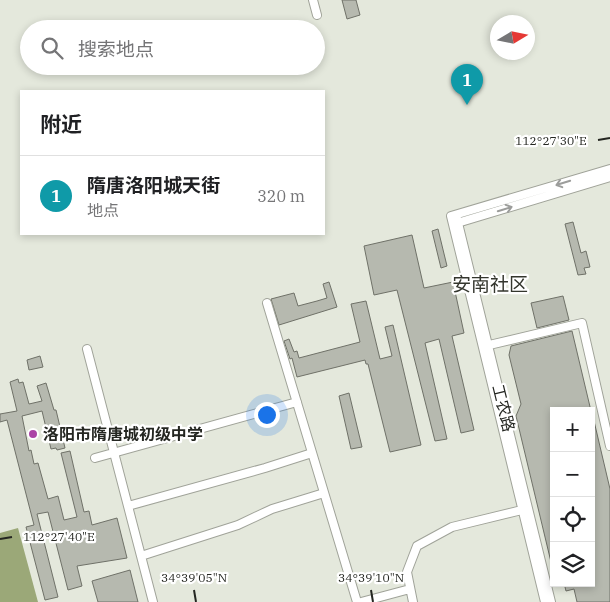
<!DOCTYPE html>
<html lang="zh">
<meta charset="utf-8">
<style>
:root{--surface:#fff;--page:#f2f2f2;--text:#202124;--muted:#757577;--line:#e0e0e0;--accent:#ab43a6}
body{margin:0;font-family:"IBM Plex Serif","Noto Sans SC",serif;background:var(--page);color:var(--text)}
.controls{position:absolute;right:15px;bottom:15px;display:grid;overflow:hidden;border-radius:0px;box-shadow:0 2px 8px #0003}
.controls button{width:45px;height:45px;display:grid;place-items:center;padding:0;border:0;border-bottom:1px solid var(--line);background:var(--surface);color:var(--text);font:25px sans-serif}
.compass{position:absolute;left:490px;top:15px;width:45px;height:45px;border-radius:50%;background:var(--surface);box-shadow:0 2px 8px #0003;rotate:80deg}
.you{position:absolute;left:266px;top:414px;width:18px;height:18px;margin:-12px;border:4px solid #fff;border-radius:50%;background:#1a73e8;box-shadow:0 0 0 8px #1a73e833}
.badge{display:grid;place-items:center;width:32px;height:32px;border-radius:50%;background:var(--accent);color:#fff;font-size:16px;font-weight:700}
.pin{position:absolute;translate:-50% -41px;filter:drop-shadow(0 1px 2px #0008)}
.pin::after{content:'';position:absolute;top:26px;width:18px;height:15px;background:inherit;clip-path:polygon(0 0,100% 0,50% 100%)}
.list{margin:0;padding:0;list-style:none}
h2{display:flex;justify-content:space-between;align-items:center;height:65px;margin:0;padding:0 20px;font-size:21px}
h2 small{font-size:16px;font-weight:400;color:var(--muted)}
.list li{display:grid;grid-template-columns:32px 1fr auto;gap:15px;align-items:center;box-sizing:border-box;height:80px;padding:0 20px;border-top:1px solid var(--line)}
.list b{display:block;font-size:19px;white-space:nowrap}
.list p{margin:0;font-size:16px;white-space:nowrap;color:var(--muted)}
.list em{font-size:16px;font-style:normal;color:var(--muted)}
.icon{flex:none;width:28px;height:28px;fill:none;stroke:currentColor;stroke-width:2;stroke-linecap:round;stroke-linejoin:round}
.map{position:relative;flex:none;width:610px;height:602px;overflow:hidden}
.search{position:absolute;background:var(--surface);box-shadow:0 2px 8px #0003;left:20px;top:20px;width:305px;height:55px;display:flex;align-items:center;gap:12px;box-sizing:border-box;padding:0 18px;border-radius:28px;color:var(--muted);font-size:19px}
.panel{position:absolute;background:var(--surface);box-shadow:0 2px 8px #0003;left:20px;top:90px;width:305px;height:145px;border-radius:0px}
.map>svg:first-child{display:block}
.forest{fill:#9ba878}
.building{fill:#b6b9af;stroke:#6f7168}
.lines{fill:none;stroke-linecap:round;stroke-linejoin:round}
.minor-casing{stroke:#a0a399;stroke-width:10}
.minor{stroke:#fff;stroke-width:8}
.oneway{stroke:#9c9d9b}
.ticks{fill:none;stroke:#242621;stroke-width:2}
.poi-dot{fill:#ab43a6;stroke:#fff;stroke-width:2}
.labels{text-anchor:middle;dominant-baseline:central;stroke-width:4.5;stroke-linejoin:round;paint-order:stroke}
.street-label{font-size:16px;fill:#242621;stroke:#fff}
.poi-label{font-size:16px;font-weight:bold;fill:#242621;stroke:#fff;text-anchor:start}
.quarter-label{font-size:19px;fill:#34362e;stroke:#fff}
.ticks-label{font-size:12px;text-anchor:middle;fill:#242621;stroke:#fff;stroke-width:4.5;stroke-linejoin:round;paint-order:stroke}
</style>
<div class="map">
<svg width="610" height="602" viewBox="0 0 610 602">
<rect width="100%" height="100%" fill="#e4e8dc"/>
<path class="forest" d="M 18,528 L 38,602 L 0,602 L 0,533 Z"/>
<path class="building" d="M 342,0 L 356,0 L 360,15 L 347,19 Z
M 573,222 L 581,253 L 586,251 L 590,267 L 584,268 L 586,274 L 578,275 L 565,224 Z
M 438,229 L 447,266 L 441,268 L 432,231 Z
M 412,235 L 424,288 L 453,282 L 464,333 L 452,336 L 474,430 L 461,433 L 439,339 L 425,343 L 447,439 L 435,441 L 397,290 L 374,295 L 364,246 Z
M 501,278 L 504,291 L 496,293 L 493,280 Z
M 329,282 L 337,307 L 279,325 L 271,299 L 294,293 L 298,306 L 317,301 L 327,298 L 323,284 Z
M 563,296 L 569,320 L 537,328 L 531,303 Z
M 366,301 L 380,359 L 392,356 L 385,327 L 393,325 L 421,445 L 390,452 L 368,364 L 366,364 L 365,360 L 297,377 L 292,358 L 290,359 L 284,341 L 289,339 L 294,352 L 297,351 L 299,358 L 360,342 L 351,304 Z
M 572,331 L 591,411 L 554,411 L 554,562 L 551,562 L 516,416 L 521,404 L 509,355 L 511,346 Z
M 40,356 L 43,367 L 29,370 L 27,360 Z
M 18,379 L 19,383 L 23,382 L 29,404 L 42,401 L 37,386 L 46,383 L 54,410 L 56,410 L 65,448 L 57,450 L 56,448 L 51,449 L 42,411 L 22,416 L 29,451 L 31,450 L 34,464 L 38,463 L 48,499 L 58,496 L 64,520 L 77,517 L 61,453 L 70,451 L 84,512 L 89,511 L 92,525 L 117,518 L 127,558 L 77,566 L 82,586 L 68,590 L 48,512 L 37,514 L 58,597 L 45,600 L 26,527 L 34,525 L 7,420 L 0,422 L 0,414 L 17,411 L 10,382 Z
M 349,393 L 362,447 L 351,449 L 339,396 Z
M 594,421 L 610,489 L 610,602 L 577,602 L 574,589 L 566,591 L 564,583 L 591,583 L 591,422 Z
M 130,570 L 138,602 L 98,602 L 92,581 Z"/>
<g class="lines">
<g class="minor-casing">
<path id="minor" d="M 313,0 L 317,15
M 456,215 L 551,602
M 454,224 L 610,177
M 267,303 L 357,602
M 485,346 L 582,323 L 610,446
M 87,349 L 153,602
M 95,458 L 297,402
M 128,506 L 265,468 L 312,453
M 141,556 L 238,525 L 272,509 L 324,493
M 361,602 L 410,589
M 413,602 L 407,572 L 417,546 L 452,527 L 526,509
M 545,602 L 451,216 L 610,169"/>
</g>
<use href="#minor" class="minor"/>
</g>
<defs><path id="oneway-shaft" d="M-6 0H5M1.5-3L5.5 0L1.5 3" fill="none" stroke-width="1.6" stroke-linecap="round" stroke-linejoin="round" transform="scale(1.25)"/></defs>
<g class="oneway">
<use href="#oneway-shaft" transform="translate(563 183) rotate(163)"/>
<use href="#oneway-shaft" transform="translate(505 209) rotate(-17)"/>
</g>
<path class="ticks" d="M 598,140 L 610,138M 0,539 L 12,537M 194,590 L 196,602M 371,590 L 373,602"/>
<circle class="poi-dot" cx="33" cy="434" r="5"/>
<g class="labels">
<g class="street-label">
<text transform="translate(504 408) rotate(76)">工农路</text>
</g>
<g class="poi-label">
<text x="43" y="434">洛阳市隋唐城初级中学</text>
</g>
<g class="quarter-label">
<text x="490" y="284">安南社区</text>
</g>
</g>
<g class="ticks-label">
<text x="551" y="145">112°27'30"E</text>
<text x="59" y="541">112°27'40"E</text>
<text x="194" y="582">34°39'05"N</text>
<text x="371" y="582">34°39'10"N</text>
</g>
</svg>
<div class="controls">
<button>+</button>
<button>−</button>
<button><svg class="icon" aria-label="locate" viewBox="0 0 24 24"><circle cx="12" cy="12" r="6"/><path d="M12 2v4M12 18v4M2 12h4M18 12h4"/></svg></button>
<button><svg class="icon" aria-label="layers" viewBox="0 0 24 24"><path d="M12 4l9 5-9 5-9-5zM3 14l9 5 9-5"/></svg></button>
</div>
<svg class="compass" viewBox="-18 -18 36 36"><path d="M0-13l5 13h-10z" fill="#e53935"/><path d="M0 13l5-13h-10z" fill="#757577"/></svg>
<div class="you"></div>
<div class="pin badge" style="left:467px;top:105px;background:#0f9aa8">1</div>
<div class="search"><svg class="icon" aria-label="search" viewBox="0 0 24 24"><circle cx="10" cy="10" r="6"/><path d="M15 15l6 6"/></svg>搜索地点</div>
<section class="panel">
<h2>附近<small></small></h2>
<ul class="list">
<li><span class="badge" style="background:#0f9aa8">1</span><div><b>隋唐洛阳城天街</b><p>地点</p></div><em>320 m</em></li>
</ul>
</section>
</div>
